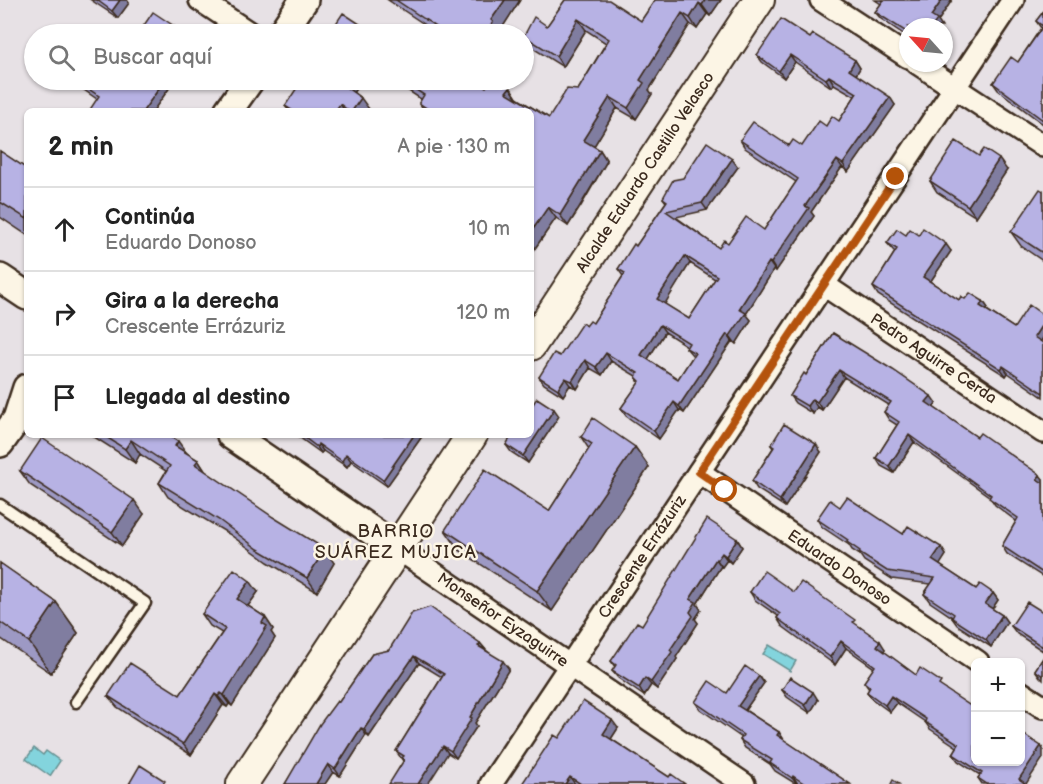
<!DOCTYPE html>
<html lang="es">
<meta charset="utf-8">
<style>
:root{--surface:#fff;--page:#f2f2f2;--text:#222;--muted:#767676;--line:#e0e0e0}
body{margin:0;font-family:"Balsamiq Sans",sans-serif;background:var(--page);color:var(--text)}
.controls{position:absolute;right:18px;bottom:18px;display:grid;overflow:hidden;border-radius:9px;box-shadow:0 2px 4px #0004}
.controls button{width:54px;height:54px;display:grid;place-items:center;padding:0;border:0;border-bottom:2px solid var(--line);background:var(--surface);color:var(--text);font:30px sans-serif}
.compass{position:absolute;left:899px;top:18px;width:54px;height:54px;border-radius:50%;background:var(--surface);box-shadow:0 2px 4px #0004;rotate:297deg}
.stop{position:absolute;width:18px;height:18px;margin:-14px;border:4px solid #b45309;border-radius:50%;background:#fff}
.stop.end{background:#b45309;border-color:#fff;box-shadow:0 2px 6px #0008}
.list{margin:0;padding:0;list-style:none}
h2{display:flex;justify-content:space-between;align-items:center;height:78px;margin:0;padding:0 24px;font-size:26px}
h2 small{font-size:20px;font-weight:400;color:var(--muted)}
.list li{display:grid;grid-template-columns:39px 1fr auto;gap:18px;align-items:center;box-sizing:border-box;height:84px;padding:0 24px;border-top:2px solid var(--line)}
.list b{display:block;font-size:22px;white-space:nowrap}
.list p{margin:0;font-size:20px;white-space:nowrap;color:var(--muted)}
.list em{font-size:20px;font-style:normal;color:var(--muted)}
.icon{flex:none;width:33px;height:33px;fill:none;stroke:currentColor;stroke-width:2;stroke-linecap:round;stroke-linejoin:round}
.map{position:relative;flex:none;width:1043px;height:784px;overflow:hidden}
.search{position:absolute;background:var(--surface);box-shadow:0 2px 4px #0004;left:24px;top:24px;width:510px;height:66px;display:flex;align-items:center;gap:15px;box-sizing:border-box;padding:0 21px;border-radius:33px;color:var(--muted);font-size:22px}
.panel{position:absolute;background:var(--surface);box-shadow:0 2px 4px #0004;left:24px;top:108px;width:510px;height:330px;border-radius:9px}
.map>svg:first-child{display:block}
.water{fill:#83d4dd;stroke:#669091;stroke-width:1.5}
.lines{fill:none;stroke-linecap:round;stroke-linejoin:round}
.service-casing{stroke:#3b2a1e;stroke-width:15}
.minor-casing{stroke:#3b2a1e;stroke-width:26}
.tertiary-casing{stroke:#3b2a1e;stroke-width:32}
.secondary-casing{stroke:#3b2a1e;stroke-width:34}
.service{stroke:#fcf5e5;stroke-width:10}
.minor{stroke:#fcf5e5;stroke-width:21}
.tertiary{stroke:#fcf5e5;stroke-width:27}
.secondary{stroke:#fcf5e5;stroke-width:30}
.wall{fill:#9d99c4;stroke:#3b2a1e;stroke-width:1.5;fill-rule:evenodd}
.shaded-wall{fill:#807da0;stroke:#3b2a1e;stroke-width:1.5}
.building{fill:#b7b2e4;stroke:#3b2a1e;stroke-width:1.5;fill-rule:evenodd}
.route{stroke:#b45309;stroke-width:8}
.labels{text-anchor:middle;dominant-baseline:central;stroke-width:5;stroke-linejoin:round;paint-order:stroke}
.street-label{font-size:16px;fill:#3b2a1e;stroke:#fcf5e5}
.neighbourhood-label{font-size:18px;letter-spacing:1.5px;fill:#3b2a1e;stroke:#fcf5e5}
</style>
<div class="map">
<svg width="1043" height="784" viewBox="0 0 1043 784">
<rect width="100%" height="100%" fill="#e7e1e5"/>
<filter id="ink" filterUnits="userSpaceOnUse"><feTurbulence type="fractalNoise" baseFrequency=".0167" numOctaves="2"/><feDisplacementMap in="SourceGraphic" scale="12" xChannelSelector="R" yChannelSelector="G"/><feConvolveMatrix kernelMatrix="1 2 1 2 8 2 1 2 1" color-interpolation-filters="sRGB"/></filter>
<g filter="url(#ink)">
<path class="water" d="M 769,645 L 796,661 L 790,671 L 763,654 Z
M 34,748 L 43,755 L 46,751 L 60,761 L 50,776 L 26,759 Z"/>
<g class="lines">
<g class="service-casing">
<path id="service" d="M 0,505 L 145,603 L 76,702"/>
</g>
<g class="minor-casing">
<g id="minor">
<path d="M 200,0 L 251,34"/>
<path d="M 821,0 L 908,57"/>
<path d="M 917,63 L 1043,146"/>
<path id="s1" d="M 824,285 L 1043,432"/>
<path id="s2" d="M 699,472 L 978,662"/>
<path id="s3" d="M 397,548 L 744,784"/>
<path d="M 1020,692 L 1043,707"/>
<path id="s4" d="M 491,784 L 1013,0"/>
</g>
</g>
<g class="tertiary-casing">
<path id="tertiary" d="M 281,34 L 304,0
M 228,111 L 250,80
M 0,278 L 27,296
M 231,435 L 397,548
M 0,443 L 17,419 L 27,388"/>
</g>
<g class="secondary-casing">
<g id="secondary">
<path id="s5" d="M 531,345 L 759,0"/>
<path d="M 242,784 L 472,435"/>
</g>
</g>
<use href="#service" class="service"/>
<use href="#minor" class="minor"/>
<use href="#tertiary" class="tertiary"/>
<use href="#secondary" class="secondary"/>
</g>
<path class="wall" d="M 91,0 L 127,0 L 129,3 L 118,18 Z
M 388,0 L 520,0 L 500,31 L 501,33 L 500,34 L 439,34 Z
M 565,0 L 641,21 L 655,0 L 721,0 L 710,16 L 707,14 L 697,29 L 690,24 L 649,90 L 652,94 L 636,119 L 617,108 L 594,146 L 600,150 L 607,161 L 581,206 L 568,226 L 556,218 L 531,254 L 531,111 L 425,111 L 419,103 L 421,99 L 392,80 L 475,80 L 486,87 L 510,87 L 517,98 L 549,118 L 578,90 L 606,43 L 586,30 L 563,67 L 531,47 L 524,37 L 547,26 Z
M 875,0 L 952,0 L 938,21 L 908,27 L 908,37 L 881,19 L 875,12 L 881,4 Z
M 1043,12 L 1043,124 L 998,90 L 993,83 L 1018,62 L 1041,28 L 1036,21 Z
M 810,38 L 855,60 L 860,68 L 856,75 L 895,105 L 848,172 L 842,167 L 811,212 L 814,216 L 776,271 L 774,269 L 746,314 L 751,320 L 736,344 L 732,341 L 684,413 L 679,410 L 659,439 L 626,416 L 621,408 L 639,383 L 636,377 L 636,376 L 611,361 L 602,375 L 590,368 L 577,389 L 570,385 L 563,396 L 544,384 L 539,377 L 560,356 L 586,326 L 593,323 L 623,276 L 618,269 L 636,246 L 666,202 L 663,198 L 738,167 L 707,210 L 676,217 L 719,248 L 728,243 L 764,230 L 796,182 L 745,148 L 740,140 L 802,146 L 826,126 L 839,121 L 855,96 L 834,84 L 831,87 L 795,62 L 784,78 L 762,62 L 757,55 ZM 690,263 L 715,279 L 689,319 L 664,304 ZM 665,332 L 687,346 L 686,348 L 693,356 L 678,379 L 648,359 Z
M 72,80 L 175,80 L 153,111 L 97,99 L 74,83 Z
M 353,92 L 369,109 L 368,111 L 289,111 L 285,106 Z
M 0,151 L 27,169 L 27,235 L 0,217 Z
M 1007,170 L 976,217 L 937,192 L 930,181 Z
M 1043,191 L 1043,261 L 1021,246 L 1011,232 Z
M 906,235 L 919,235 L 951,251 L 930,282 L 959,300 L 983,301 L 988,308 L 987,310 L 1014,328 L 1043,338 L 1041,342 L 1043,343 L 1043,397 L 1008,373 L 1006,376 L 878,295 L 873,287 L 895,252 L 893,250 L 887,243 Z
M 833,333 L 936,403 L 933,407 L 977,437 L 1043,479 L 1043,577 L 1007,554 L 1002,546 L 1016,521 L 995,505 L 990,497 L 914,442 L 894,473 L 881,466 L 876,458 L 897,425 L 889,420 L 884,412 L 889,405 L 844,377 L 822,410 L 817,407 L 813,414 L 795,403 L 790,396 L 806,375 Z
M 559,416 L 528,463 L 511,452 L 506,445 Z
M 91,435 L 169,435 L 188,454 L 198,460 L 205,471 L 334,563 L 317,592 L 268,562 L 229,534 L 168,497 L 159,483 L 166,471 L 140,454 L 135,463 Z
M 296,435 L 423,435 L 387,486 L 351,461 L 347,467 L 323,451 L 321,453 Z
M 581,437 L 635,447 L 649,467 L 552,611 L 459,550 L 445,530 L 549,511 L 589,449 Z
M 771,445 L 821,452 L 785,507 L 757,489 L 752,481 L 773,448 Z
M 20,471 L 144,514 L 122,546 L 30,485 Z
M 840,507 L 903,534 L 941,547 L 946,555 L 939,565 L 976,589 L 993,593 L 998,600 L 992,609 L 1002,615 L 1007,622 L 991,647 L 957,625 L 952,618 L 952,617 L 930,602 L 924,594 L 931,584 L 892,579 L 864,561 L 860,555 L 852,550 L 849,545 L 822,527 L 817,519 Z
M 737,539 L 742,547 L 731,563 L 727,560 L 722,567 L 721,566 L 697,604 L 701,610 L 695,619 L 698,623 L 676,657 L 677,659 L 657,689 L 651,685 L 644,696 L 618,678 L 612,671 L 615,667 L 611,661 L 642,625 Z
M 0,563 L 56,602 L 78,633 L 51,673 L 0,638 Z
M 258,592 L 248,606 L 265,617 L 273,629 L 271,632 L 275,638 L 232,706 L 229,704 L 227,707 L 223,705 L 191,755 L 117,707 L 108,696 L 180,695 L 222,633 L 210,626 L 202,614 Z
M 750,592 L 794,592 L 860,627 L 885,649 L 883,651 L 916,675 L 946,690 L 1026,784 L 982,784 L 978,778 L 980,775 L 958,761 L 953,754 L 957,747 L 930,729 L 925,722 L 897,703 L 890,712 L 872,699 L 867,692 L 869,689 L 864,682 L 874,668 L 846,648 L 835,665 L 782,626 L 777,618 L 778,616 L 755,600 Z
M 1043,612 L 1043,651 L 1017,634 L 1011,626 Z
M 480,643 L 486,650 L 509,669 L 475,723 L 477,726 L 456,758 L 448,753 L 403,761 L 396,751 L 442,677 L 419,663 L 369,737 L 366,735 L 340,776 L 333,772 L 325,784 L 285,784 L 339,702 L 372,654 Z
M 1043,658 L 1043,680 L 1040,677 L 1035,670 Z
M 759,676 L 764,683 L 745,710 L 779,732 L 784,740 L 850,784 L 796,784 L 775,771 L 770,764 L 745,748 L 740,740 L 742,738 L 700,709 L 695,702 L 727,693 Z
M 782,690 L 818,700 L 810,713 L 787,697 Z
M 618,728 L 611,739 L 669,777 L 685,784 L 522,784 L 559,738 Z"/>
<path class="shaded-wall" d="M 120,0 L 127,0 L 129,3 L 118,18 L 112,11 Z
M 505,0 L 520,0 L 500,31 L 501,33 L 500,34 L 484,34 L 491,20 Z
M 705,0 L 721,0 L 710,16 L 702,5 Z
M 942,0 L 952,0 L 938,21 L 942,27 L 932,27 L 931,16 Z
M 699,3 L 707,14 L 697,29 L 690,18 Z
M 682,13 L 690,24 L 649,90 L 652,94 L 636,119 L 628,108 L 640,80 Z
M 578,19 L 586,30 L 563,67 L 556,56 Z
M 790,55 L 795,62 L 784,78 L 779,71 Z
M 855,60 L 860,68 L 854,78 L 849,70 Z
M 829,76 L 834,84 L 831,87 L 826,79 Z
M 165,80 L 175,80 L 153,111 L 143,111 Z
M 346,80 L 362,80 L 351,96 L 343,85 Z
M 510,87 L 517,98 L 514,103 L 506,92 Z
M 610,97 L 617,108 L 591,151 L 583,140 Z
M 890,97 L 895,105 L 848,172 L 843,164 Z
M 361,98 L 369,109 L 368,111 L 352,111 Z
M 340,104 L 345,111 L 335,111 Z
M 600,150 L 607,161 L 568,226 L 560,215 Z
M 732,159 L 738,167 L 707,210 L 702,203 Z
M 999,159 L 1007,170 L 976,217 L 968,206 Z
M 837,160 L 842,167 L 811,212 L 814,216 L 776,271 L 771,263 L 805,206 Z
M 548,207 L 556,218 L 531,254 L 531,232 Z
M 946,244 L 951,251 L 928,285 L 923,277 Z
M 685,256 L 690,263 L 663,307 L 657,299 Z
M 769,262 L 774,269 L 746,314 L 751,320 L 736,344 L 730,336 L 739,309 Z
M 983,301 L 988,308 L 985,313 L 980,306 Z
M 1043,323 L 1043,338 L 1039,344 L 1034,337 Z
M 660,325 L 665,332 L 646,362 L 641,355 Z
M 727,334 L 732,341 L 684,413 L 679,406 Z
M 606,353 L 611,361 L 602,375 L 596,367 Z
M 585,360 L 590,368 L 577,389 L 572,381 Z
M 1003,366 L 1008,373 L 1006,376 L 1001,369 Z
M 839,370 L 844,377 L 822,410 L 817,402 Z
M 565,378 L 570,385 L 563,396 L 558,389 Z
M 931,396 L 936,403 L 932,410 L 926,402 Z
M 812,399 L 817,407 L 813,414 L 807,406 Z
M 674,402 L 679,410 L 659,439 L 654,431 Z
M 554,409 L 559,416 L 528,463 L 523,456 Z
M 414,435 L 423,435 L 387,486 L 383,480 Z
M 909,435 L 914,442 L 894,473 L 889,466 Z
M 131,440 L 140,454 L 135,463 L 125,449 Z
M 178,441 L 188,455 L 175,446 Z
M 318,444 L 323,451 L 321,453 L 317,447 Z
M 816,444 L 821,452 L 785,507 L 780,500 Z
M 635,447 L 649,467 L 552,611 L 537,591 Z
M 346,454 L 351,461 L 347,467 L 342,461 Z
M 198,460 L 207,474 L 195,464 Z
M 1040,475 L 1043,479 L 1043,486 L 1037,479 Z
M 134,500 L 144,514 L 122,546 L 112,532 Z
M 737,539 L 742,547 L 731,563 L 726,556 Z
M 941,547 L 946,555 L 938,568 L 932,560 Z
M 325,549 L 334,563 L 317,592 L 307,578 Z
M 722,553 L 727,560 L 722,567 L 717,560 Z
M 716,559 L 721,566 L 697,604 L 701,610 L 695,619 L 698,623 L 676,657 L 677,659 L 657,689 L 651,682 L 670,650 L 690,612 L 690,599 Z
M 250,581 L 258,592 L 245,610 L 237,599 Z
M 993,593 L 998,600 L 990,612 L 985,604 Z
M 56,602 L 78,633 L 51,673 L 29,642 Z
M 1002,615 L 1007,622 L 991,647 L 986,640 Z
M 265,617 L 273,629 L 271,632 L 275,638 L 232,706 L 224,695 Z
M 841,641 L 846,648 L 835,665 L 830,657 Z
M 880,641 L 885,649 L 882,654 L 877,646 Z
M 480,643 L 486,650 L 478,646 Z
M 414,656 L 419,663 L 369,737 L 364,729 Z
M 503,661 L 509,669 L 475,723 L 477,726 L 456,758 L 451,751 L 470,717 Z
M 759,676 L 764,683 L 743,713 L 738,706 Z
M 645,678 L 651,685 L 644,696 L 639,688 Z
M 813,692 L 818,700 L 810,713 L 805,705 Z
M 221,693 L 229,704 L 227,707 L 218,696 Z
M 215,694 L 223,705 L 191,755 L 183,744 Z
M 891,696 L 897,703 L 890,712 L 885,705 Z
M 612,720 L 618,728 L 609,742 L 603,734 Z
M 361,728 L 366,735 L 340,776 L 335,769 Z
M 779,732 L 784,740 L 777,735 Z
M 443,746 L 448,753 L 428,784 L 418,784 Z
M 1041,746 L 1043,749 L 1043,758 L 1026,784 L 1019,779 Z
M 328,764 L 333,772 L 325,784 L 316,784 Z
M 793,776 L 798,784 L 797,784 L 792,778 Z
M 570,777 L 575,784 L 565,784 Z"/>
<path class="building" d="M 97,0 L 120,0 L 112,11 Z
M 396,0 L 505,0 L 491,20 L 493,22 L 484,34 L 447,34 Z
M 565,0 L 609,0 L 641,21 L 655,0 L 705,0 L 702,5 L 699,3 L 690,18 L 682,13 L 640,80 L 644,83 L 628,108 L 610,97 L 583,140 L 600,150 L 560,215 L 548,207 L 531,232 L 531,111 L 431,111 L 419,103 L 424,95 L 401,80 L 475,80 L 486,87 L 491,80 L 498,80 L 510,87 L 506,92 L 549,118 L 567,89 L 578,90 L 609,39 L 578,19 L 556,56 L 524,36 L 534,17 L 547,26 Z
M 882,0 L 942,0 L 931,16 L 937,20 L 932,27 L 908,27 L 908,33 L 875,12 L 883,1 Z
M 153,12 L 186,34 L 138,34 Z
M 1043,12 L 1043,26 L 1036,21 Z
M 343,13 L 375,34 L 329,34 Z
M 781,19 L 810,38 L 813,34 L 855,60 L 849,70 L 890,97 L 843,164 L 837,160 L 805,206 L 809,208 L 771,263 L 769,262 L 739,309 L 746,313 L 730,336 L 727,334 L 679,406 L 674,402 L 654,431 L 621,408 L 640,381 L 636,377 L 638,373 L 606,353 L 596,367 L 585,360 L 572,381 L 565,378 L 558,389 L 539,377 L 554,353 L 560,356 L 582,323 L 586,326 L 590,321 L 593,323 L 625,273 L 618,269 L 634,244 L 636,246 L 667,201 L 663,198 L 673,180 L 683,178 L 707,142 L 732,159 L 702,203 L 666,211 L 719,248 L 724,240 L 728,243 L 746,217 L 764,230 L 798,179 L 740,140 L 753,122 L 789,146 L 793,140 L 802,146 L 819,121 L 826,126 L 832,116 L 839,121 L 857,93 L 829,76 L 826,79 L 790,55 L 779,71 L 757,55 ZM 685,256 L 717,276 L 689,319 L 657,299 ZM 660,325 L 689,343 L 686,348 L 695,353 L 678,379 L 641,355 Z
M 1043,26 L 1043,120 L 993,83 L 1011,57 L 1018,62 Z
M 100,29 L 108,34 L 96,34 Z
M 75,80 L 165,80 L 143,111 L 89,111 L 99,96 Z
M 302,80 L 346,80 L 343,85 L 361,98 L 352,111 L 349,111 L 340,104 L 335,111 L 293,111 L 285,106 Z
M 956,141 L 979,156 L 984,149 L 999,159 L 968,206 L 930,181 Z
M 0,151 L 27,169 L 27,219 L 0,202 Z
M 1040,189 L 1043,191 L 1043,253 L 1011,232 Z
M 923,228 L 946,244 L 923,277 L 959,300 L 961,296 L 965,299 L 970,293 L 983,301 L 980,306 L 1014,328 L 1029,305 L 1043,315 L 1043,323 L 1034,337 L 1043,343 L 1043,393 L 1003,366 L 1001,369 L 873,287 L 897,249 L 887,243 L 897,229 L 906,235 L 910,229 L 919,235 Z
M 833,333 L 893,370 L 931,396 L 926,402 L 977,437 L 980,433 L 1040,475 L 1037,479 L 1043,483 L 1043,573 L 1002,546 L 1018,518 L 989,498 L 991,495 L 909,435 L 889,466 L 876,458 L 899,422 L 884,412 L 891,402 L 839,370 L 817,402 L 812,399 L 807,406 L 790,396 L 804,373 L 806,375 Z
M 537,398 L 554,409 L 523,456 L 506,445 L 512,435 L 531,435 L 531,407 Z
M 593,418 L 635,447 L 537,591 L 445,530 L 485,469 L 549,511 L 592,444 L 581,437 Z
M 784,424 L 816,444 L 780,500 L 752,481 L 774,447 L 771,445 Z
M 103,435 L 169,435 L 178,441 L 175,446 L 198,460 L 195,464 L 273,517 L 325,549 L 307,578 L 258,549 L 219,520 L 159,483 L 170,466 L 131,440 L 125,449 Z
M 301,435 L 414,435 L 383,480 L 346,454 L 342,461 L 318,444 L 317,447 Z
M 42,438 L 134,500 L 112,532 L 20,471 Z
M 847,497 L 903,534 L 908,526 L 941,547 L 932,560 L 976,589 L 980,584 L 993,593 L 985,604 L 1002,615 L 986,640 L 952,618 L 954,614 L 924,594 L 935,578 L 887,571 L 859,553 L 860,551 L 847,542 L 848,540 L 817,519 L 830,500 L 840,507 Z
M 707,519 L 737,539 L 726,556 L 722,553 L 717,560 L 716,559 L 690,599 L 696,602 L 690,612 L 693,616 L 670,650 L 672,652 L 651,682 L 645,678 L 639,688 L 612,671 L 616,665 L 611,661 L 637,622 L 642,625 Z
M 0,563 L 56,602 L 29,642 L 0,622 Z
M 234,569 L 250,581 L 237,599 L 265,617 L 262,623 L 267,626 L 224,695 L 221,693 L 218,696 L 215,694 L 183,744 L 108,696 L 130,663 L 180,695 L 225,629 L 202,614 Z
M 764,571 L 794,592 L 801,582 L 855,620 L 853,622 L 880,641 L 877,646 L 916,675 L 920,668 L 941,682 L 939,685 L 975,709 L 975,762 L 1020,762 L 1020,732 L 1041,746 L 1019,779 L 1026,784 L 987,784 L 978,778 L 982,773 L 953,754 L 959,744 L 925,722 L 926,719 L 891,696 L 885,705 L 867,692 L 870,687 L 864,682 L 875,666 L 841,641 L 830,657 L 777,618 L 780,614 L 750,592 Z
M 1027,602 L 1043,612 L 1043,647 L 1011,626 Z
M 430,607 L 480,643 L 478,646 L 503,661 L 470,717 L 472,718 L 451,751 L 443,746 L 418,784 L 389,784 L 404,760 L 402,758 L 404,756 L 396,751 L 444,674 L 414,656 L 364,729 L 361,728 L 335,769 L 328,764 L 316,784 L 285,784 L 320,724 L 337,701 L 339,702 L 372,654 L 389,650 L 412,613 Z
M 1043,658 L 1043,676 L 1035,670 Z
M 745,666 L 759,676 L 738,706 L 779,732 L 777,735 L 850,784 L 805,784 L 793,776 L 792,778 L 770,763 L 772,760 L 740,740 L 743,735 L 695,702 L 709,681 L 727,693 Z
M 790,677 L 813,692 L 805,705 L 782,690 Z
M 583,701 L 612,720 L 603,734 L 669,777 L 671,774 L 685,784 L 581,784 L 570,777 L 565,784 L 522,784 L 554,735 L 559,738 Z
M 140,765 L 165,781 L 163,784 L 129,784 Z
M 893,780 L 899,784 L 891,784 Z"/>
</g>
<g class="lines" filter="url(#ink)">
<path class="route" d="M 725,490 L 699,472 L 896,177"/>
</g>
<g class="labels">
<g class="street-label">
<text stroke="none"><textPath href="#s5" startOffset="207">Alcalde Eduardo Castillo Velasco</textPath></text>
<text stroke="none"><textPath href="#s1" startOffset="132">Pedro Aguirre Cerda</textPath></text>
<text stroke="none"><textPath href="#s4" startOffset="273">Crescente Errázuriz</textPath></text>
<text stroke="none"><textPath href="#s2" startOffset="170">Eduardo Donoso</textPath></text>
<text stroke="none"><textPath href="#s3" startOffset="128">Monseñor Eyzaguirre</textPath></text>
</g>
<g class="neighbourhood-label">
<text x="396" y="531">BARRIO<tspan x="396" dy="21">SUÁREZ MUJICA</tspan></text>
</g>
</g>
</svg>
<div class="controls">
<button>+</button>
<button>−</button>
</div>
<svg class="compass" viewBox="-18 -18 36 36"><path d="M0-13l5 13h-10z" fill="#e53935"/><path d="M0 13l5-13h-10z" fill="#767676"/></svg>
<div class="stop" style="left:725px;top:490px"></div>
<div class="stop end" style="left:896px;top:177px"></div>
<div class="search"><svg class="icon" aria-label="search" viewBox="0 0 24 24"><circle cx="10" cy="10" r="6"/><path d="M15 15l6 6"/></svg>Buscar aquí</div>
<section class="panel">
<h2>2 min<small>A pie · 130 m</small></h2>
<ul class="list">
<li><svg class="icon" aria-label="ahead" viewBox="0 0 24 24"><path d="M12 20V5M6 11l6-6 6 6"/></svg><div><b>Continúa</b><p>Eduardo Donoso</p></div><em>10 m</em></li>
<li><svg class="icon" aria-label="right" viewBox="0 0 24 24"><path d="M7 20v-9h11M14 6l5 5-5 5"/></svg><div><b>Gira a la derecha</b><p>Crescente Errázuriz</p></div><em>120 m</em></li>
<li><svg class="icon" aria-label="arrive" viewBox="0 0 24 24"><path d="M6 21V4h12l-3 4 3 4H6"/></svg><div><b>Llegada al destino</b></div></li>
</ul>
</section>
</div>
